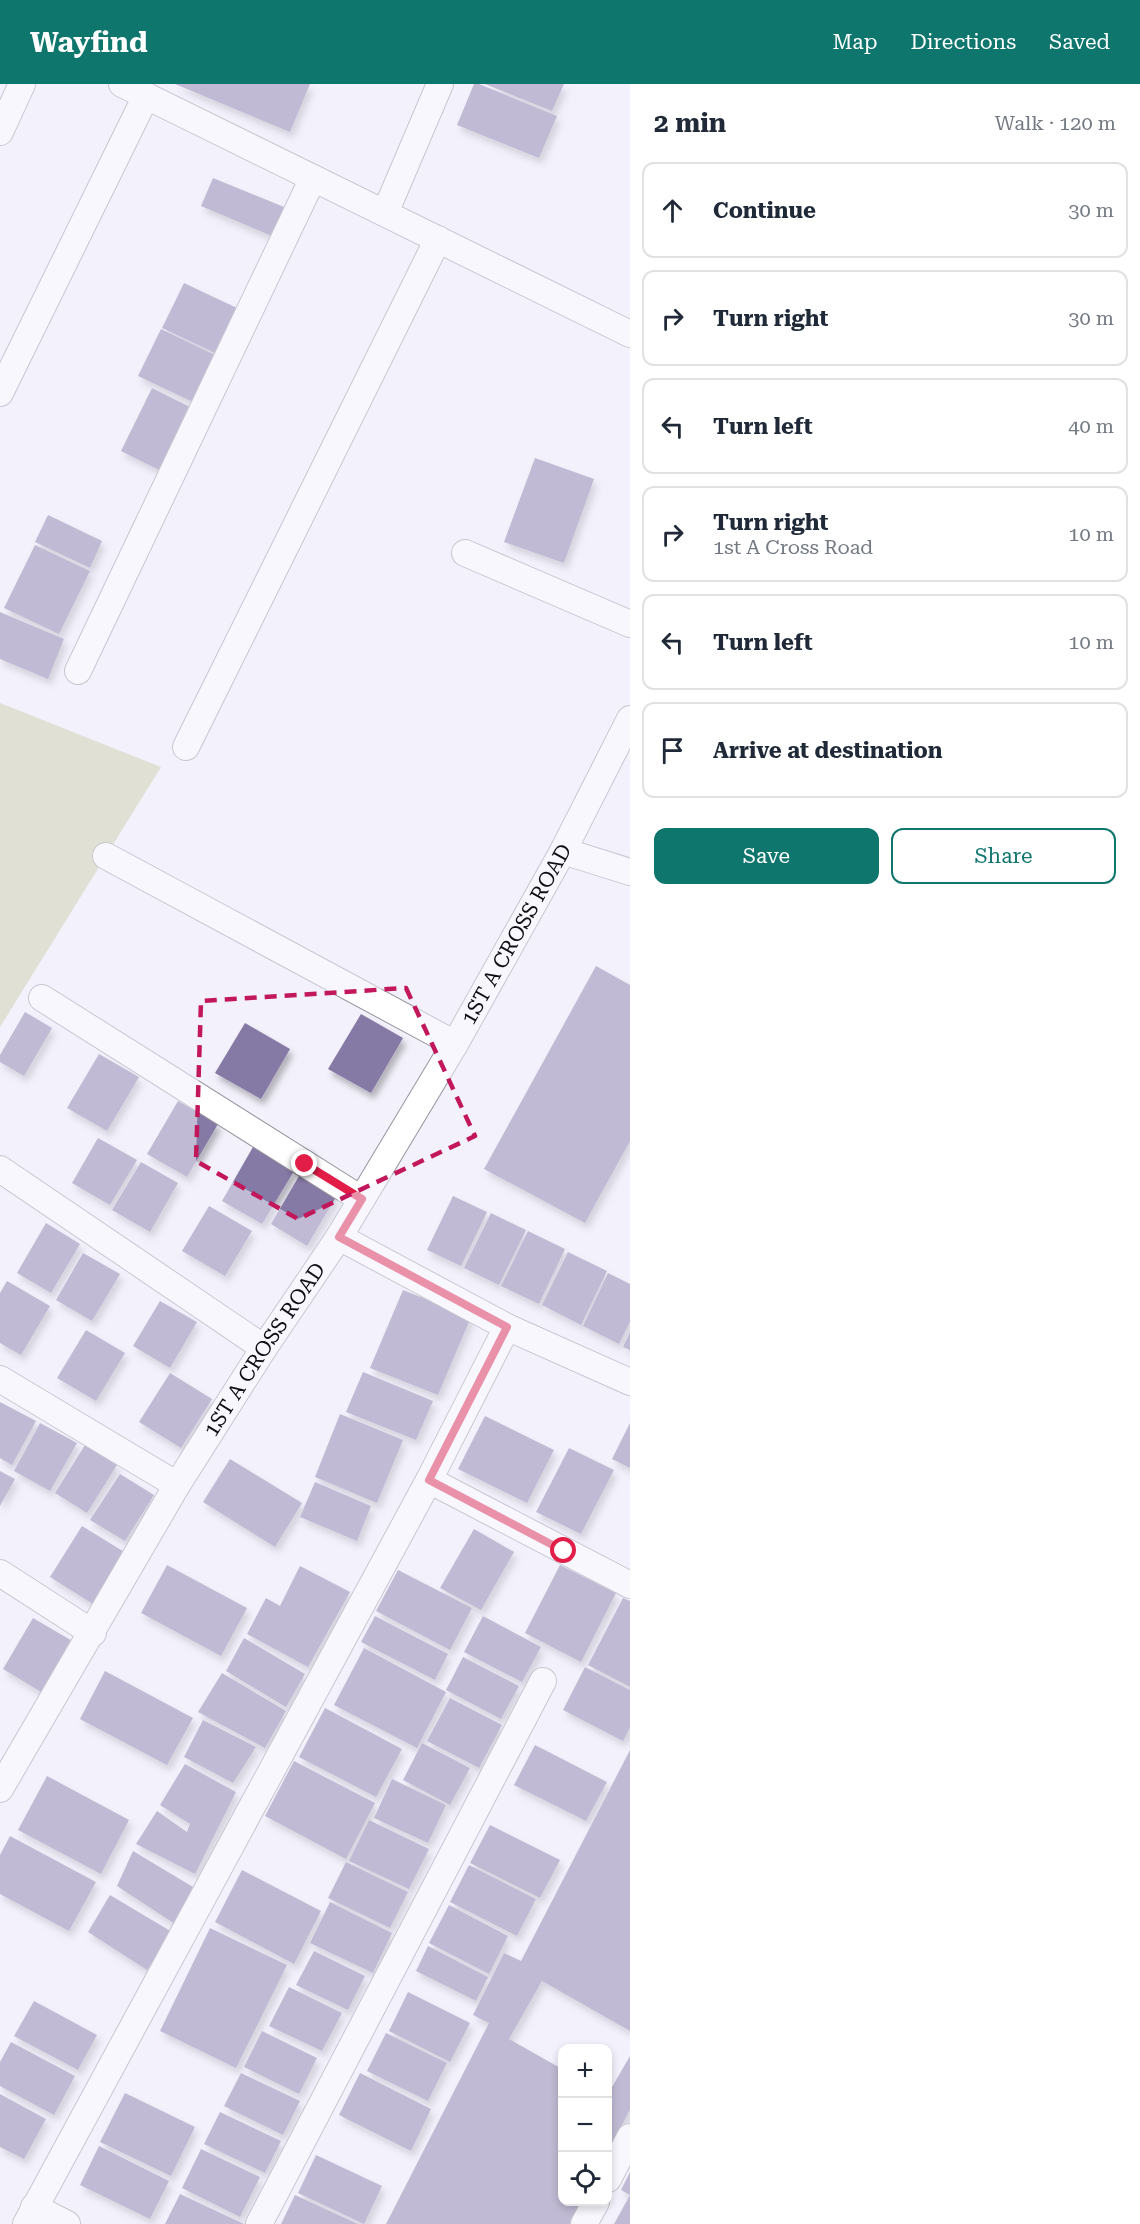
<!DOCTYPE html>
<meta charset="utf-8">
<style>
:root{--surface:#fff;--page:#f2f2f3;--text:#1f2937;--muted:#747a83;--line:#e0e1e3;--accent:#0f766e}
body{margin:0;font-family:"Roboto Serif",serif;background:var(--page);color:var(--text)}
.controls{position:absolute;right:18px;bottom:18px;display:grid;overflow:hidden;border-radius:12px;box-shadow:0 3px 9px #0003}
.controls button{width:54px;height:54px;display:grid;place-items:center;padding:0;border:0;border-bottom:2px solid var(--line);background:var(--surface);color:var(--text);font:30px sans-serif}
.stop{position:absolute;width:18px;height:18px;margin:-14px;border:4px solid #e11d48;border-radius:50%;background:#fff}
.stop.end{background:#e11d48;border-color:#fff;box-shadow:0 2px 6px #0008}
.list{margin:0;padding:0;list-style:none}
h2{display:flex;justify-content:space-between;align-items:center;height:78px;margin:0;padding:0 24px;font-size:26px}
h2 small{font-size:20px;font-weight:400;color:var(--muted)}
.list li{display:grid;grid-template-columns:39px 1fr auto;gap:18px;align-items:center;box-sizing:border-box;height:96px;margin:0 12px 12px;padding:0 12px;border:2px solid var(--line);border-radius:12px}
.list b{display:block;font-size:22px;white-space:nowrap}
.list p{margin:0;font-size:20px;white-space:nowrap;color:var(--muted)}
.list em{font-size:20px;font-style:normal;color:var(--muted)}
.actions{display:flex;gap:12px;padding:18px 24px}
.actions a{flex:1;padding:14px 0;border:2px solid var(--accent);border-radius:12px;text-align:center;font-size:21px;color:var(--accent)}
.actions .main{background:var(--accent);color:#fff}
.icon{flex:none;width:33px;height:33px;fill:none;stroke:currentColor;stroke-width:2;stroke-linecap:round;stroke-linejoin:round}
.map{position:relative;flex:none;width:630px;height:2140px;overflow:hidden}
header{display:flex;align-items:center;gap:36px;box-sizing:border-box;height:84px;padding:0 30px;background:var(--accent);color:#fff}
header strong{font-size:28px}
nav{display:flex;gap:33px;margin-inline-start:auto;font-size:21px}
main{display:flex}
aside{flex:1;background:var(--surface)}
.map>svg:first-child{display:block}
.green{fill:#c9cda4}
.building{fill:#8579a5;filter:url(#shadow)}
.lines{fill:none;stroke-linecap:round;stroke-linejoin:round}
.street-casing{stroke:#96949e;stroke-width:28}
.street{stroke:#fff;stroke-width:26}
.route{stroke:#e11d48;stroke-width:8}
.marked{fill:none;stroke:#c2185b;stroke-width:4.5;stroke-dasharray:12 8;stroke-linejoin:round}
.labels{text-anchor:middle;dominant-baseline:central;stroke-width:4.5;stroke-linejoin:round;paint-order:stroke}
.street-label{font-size:21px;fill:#0f0e11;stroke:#fff}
</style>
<header>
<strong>Wayfind</strong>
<nav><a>Map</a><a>Directions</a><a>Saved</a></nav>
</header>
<main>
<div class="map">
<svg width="630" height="2140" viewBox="0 0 630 2140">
<defs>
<filter id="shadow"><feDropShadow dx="3.5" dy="6" stdDeviation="3" flood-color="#0004"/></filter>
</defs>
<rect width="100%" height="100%" fill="#f3f1fb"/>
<path class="green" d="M 0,619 L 161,683 L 0,943 Z"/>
<path class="building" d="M 175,0 L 310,0 L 290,48 Z
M 474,0 L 479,0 L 557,32 L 539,74 L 457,41 Z
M 485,0 L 564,0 L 552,27 Z
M 213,94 L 284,123 L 272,152 L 201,122 Z
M 184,199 L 239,225 L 217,270 L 162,244 Z
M 161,245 L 215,271 L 193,318 L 138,292 Z
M 152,304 L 192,324 L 161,387 L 121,367 Z
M 535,374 L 594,395 L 564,479 L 504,458 Z
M 48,431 L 102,457 L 90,484 L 35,458 Z
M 35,461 L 90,487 L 59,550 L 4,524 Z
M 0,528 L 64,555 L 48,595 L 0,575 Z
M 596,882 L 630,901 L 630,1057 L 585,1139 L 484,1085 Z
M 25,928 L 52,944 L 24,992 L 0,978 L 0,971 Z
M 361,930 L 403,954 L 371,1009 L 328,985 Z
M 245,939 L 290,965 L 261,1015 L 215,989 Z
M 99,970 L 139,993 L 107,1047 L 67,1024 Z
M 178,1017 L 218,1040 L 187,1093 L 147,1070 Z
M 98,1054 L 137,1076 L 110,1121 L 72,1099 Z
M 253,1063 L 294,1087 L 262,1140 L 222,1117 Z
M 141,1078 L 178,1099 L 150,1148 L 112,1126 Z
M 299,1092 L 336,1113 L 307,1162 L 271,1140 Z
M 453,1112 L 487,1128 L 461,1182 L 427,1166 Z
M 209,1122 L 252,1147 L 225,1192 L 182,1167 Z
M 491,1129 L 526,1146 L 499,1201 L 464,1184 Z
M 46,1139 L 80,1160 L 51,1209 L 17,1189 Z
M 528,1147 L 565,1165 L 539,1220 L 501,1202 Z
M 568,1168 L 607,1187 L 581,1241 L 542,1221 Z
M 83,1169 L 120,1190 L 92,1237 L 56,1216 Z
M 608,1189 L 630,1200 L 630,1238 L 619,1260 L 583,1242 Z
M 7,1197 L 50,1222 L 21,1271 L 0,1259 L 0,1209 Z
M 403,1206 L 471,1233 L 438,1311 L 370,1284 Z
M 160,1217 L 197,1238 L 170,1284 L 133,1262 Z
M 86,1246 L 125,1269 L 96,1317 L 57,1294 Z
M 630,1248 L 630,1266 L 623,1263 Z
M 363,1288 L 433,1317 L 416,1356 L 346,1328 Z
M 170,1289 L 212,1315 L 181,1364 L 139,1338 Z
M 0,1318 L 36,1337 L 12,1381 L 0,1374 Z
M 340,1330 L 403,1356 L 377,1419 L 315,1393 Z
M 485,1332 L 554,1366 L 527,1419 L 458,1385 Z
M 40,1339 L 77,1359 L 50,1407 L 14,1387 Z
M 630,1339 L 630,1384 L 612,1375 Z
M 85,1361 L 117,1381 L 87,1429 L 55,1409 Z
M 569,1364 L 614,1386 L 581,1450 L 536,1428 Z
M 230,1375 L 302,1419 L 275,1463 L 203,1418 Z
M 0,1387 L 15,1395 L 0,1422 Z
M 120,1390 L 154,1411 L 125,1457 L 90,1436 Z
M 315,1398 L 371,1422 L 357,1457 L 300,1433 Z
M 82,1442 L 126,1469 L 93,1520 L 50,1493 Z
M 474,1445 L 514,1468 L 481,1526 L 440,1504 Z
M 167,1481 L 247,1524 L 221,1572 L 141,1529 Z
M 560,1481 L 616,1509 L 581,1578 L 525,1549 Z
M 300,1482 L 350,1508 L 308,1583 L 247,1550 L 266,1514 L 280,1522 Z
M 398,1486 L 472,1524 L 450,1566 L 376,1527 Z
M 623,1514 L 630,1517 L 630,1603 L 588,1581 Z
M 375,1532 L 448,1570 L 435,1596 L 361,1558 Z
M 483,1532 L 541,1563 L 522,1598 L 464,1568 Z
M 33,1534 L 74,1558 L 43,1609 L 3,1585 Z
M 244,1554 L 305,1590 L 286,1623 L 226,1587 Z
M 364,1564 L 446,1608 L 417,1664 L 334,1621 Z
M 463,1573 L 519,1602 L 501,1635 L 446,1606 Z
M 585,1583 L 630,1606 L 630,1643 L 623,1657 L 563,1626 Z
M 105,1587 L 193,1634 L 167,1681 L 80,1635 Z
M 222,1589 L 286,1627 L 265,1664 L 198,1628 Z
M 450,1614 L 502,1641 L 479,1684 L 427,1657 Z
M 325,1624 L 402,1665 L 376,1713 L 299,1673 Z
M 203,1636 L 256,1663 L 233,1699 L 184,1673 Z
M 422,1659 L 470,1684 L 450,1721 L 403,1696 Z
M 535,1661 L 607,1698 L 586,1737 L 514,1701 Z
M 630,1666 L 630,1947 L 542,1897 L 509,1955 L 562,1985 L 562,2118 L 583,2118 L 571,2140 L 386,2140 L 489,1939 L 473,1931 L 504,1869 L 521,1877 Z
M 294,1677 L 375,1719 L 346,1775 L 265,1732 Z
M 185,1680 L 236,1708 L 195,1790 L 136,1760 L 157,1727 L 187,1748 L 190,1740 L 160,1721 Z
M 47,1692 L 129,1736 L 101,1790 L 18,1746 Z
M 392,1695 L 446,1721 L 428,1759 L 374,1734 Z
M 369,1736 L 429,1765 L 409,1805 L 349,1777 Z
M 490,1741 L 560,1776 L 540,1814 L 470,1779 Z
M 10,1752 L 96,1798 L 69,1847 L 0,1810 L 0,1771 Z
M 133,1767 L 198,1806 L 175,1840 L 117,1802 Z
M 346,1778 L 408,1808 L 390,1844 L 328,1814 Z
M 469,1781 L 536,1815 L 517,1852 L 450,1818 Z
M 242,1786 L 321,1827 L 294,1880 L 215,1838 Z
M 110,1811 L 172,1848 L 147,1886 L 88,1848 Z
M 330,1818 L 392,1849 L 373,1889 L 310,1859 Z
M 449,1821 L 508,1852 L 489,1890 L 429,1859 Z
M 210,1844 L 287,1881 L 236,1984 L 160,1947 Z
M 428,1862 L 488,1893 L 476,1917 L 416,1887 Z
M 314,1867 L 365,1892 L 348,1926 L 296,1901 Z
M 289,1903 L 342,1929 L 322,1967 L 269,1942 Z
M 408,1908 L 470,1939 L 450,1978 L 389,1947 Z
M 34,1917 L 97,1951 L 78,1986 L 14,1952 Z
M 262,1947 L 317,1974 L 299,2010 L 244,1983 Z
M 386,1949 L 447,1979 L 428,2017 L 367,1987 Z
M 11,1958 L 75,1992 L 54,2031 L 0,2002 L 0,1978 Z
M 630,1972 L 630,2025 L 608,2069 L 608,2010 Z
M 241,1989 L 300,2017 L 283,2051 L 224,2022 Z
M 360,1989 L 431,2025 L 411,2067 L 339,2031 Z
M 125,2009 L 195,2043 L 171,2092 L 100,2058 Z
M 0,2010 L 46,2035 L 24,2075 L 0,2063 Z
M 220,2028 L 281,2057 L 265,2089 L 204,2060 Z
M 99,2062 L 169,2097 L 150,2135 L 80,2101 Z
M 201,2065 L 260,2093 L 240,2133 L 182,2104 Z
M 316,2071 L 382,2102 L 364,2140 L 298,2109 Z
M 630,2088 L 630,2140 L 614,2140 L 630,2111 L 621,2106 Z
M 180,2110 L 244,2140 L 165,2140 Z
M 295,2111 L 358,2140 L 281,2140 Z"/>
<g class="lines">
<g class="street-casing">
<g id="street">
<path d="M 122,0 L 630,250"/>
<path d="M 0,48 L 22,0"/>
<path d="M 385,129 L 440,0"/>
<path d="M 0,309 L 146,12"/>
<path d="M 465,469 L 630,540"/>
<path d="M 78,587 L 313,94"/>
<path d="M 186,663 L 438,155"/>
<path d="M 563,767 L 630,788"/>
<path d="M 106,772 L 455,960"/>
<path d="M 42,914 L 361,1115"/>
<path d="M 0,1085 L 264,1264"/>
<path d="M 339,1153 L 507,1243 L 630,1298"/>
<path d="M 0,1295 L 177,1401"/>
<path d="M 429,1396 L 630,1501"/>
<path d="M 0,1489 L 93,1549"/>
<path id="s1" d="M 0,1705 L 177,1401 L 264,1264 L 339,1153 L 455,960 L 563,767 L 630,635"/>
<path d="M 608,2095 L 630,2053"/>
<path d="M 34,2123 L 67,2140"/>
<path d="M 26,2140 L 429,1396 L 507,1243"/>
<path d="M 259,2140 L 543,1597"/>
<path d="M 584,2140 L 596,2118"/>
</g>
</g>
<use href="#street" class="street"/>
</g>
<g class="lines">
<path class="route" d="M 305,1080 L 362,1115 L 339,1153 L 507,1243 L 429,1396 L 564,1467"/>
</g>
<path d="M0 0H630V2140H0ZM 406,904 L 475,1052 L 298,1135 L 196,1077 L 201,917 Z" fill="#f3f1fb" fill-opacity=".55" fill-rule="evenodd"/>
<path class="marked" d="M 406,904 L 475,1052 L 298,1135 L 196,1077 L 201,917 Z"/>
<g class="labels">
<g class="street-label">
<text stroke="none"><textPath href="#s1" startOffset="999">1ST A CROSS ROAD</textPath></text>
<text stroke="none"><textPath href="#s1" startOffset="513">1ST A CROSS ROAD</textPath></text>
</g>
</g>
</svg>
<div class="controls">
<button>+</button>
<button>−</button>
<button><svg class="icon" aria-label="locate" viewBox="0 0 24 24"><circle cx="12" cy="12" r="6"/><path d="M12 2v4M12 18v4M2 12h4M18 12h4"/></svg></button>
</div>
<div class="stop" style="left:564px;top:1467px"></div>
<div class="stop end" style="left:305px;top:1080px"></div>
</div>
<aside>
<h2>2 min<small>Walk · 120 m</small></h2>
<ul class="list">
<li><svg class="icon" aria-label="ahead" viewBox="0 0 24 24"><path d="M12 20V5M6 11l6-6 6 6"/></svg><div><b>Continue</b></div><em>30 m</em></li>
<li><svg class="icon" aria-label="right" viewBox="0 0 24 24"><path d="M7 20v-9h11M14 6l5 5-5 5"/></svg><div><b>Turn right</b></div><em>30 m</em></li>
<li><svg class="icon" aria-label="left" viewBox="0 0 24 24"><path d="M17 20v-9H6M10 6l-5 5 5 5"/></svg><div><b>Turn left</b></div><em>40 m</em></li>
<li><svg class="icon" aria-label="right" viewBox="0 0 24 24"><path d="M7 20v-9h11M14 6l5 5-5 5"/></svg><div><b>Turn right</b><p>1st A Cross Road</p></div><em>10 m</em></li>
<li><svg class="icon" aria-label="left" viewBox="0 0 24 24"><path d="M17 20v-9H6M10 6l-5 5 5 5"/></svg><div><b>Turn left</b></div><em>10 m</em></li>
<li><svg class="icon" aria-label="arrive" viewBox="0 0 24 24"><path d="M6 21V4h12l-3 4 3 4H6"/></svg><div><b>Arrive at destination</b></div></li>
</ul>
<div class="actions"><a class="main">Save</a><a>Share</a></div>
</aside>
</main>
